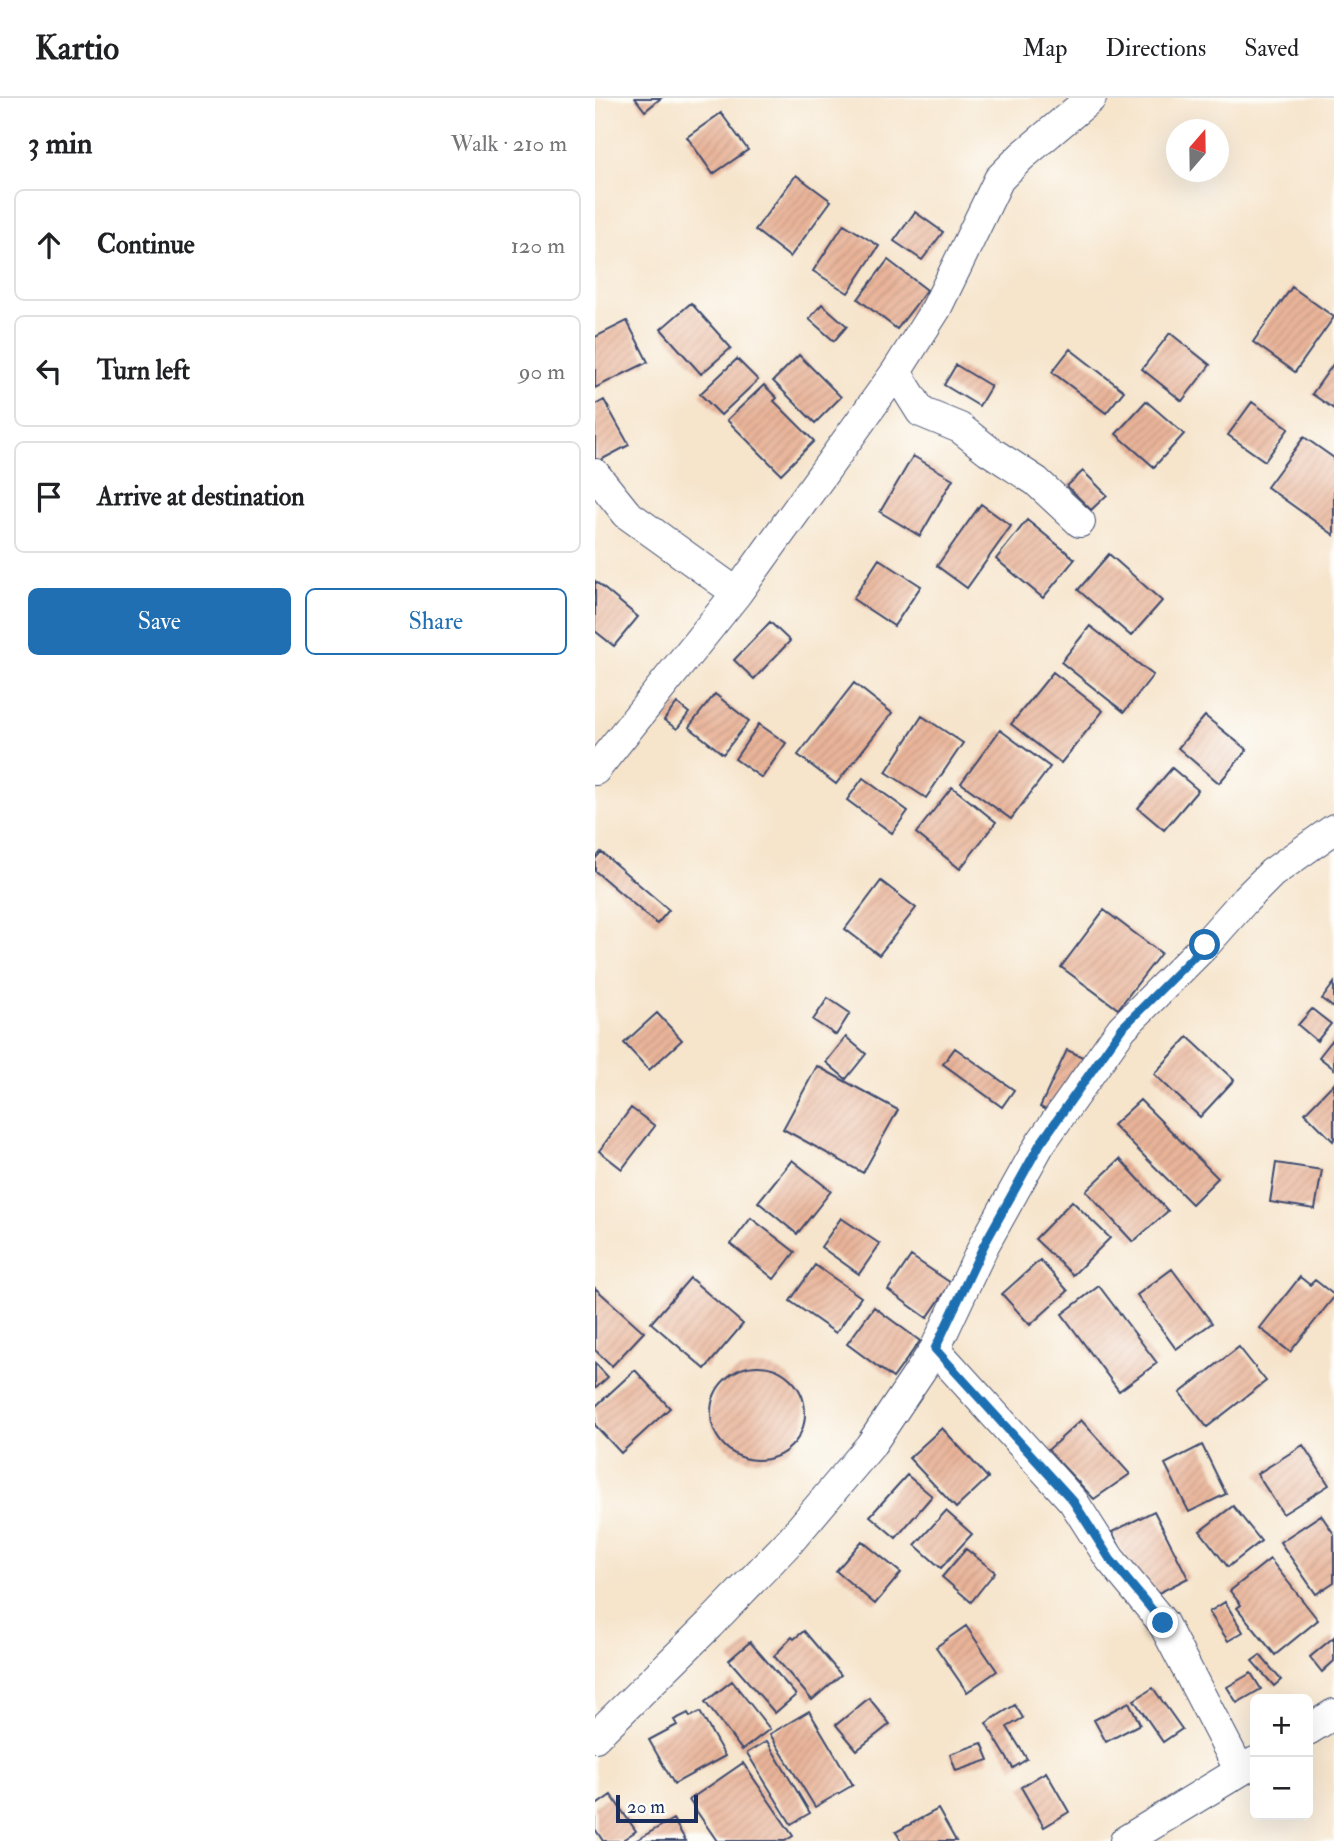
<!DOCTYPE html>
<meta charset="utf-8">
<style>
:root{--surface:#fff;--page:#f6f6f6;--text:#202124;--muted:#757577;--line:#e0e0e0;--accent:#1f6fb2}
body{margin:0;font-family:"IM FELL Double Pica",serif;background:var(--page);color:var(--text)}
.controls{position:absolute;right:21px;bottom:21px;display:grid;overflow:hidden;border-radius:10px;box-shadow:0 7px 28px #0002}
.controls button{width:63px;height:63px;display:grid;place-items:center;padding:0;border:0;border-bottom:2px solid var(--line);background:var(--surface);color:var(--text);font:35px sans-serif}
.compass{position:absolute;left:571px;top:21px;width:63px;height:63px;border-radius:50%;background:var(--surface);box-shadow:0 7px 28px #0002;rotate:20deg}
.scale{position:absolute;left:21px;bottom:18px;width:82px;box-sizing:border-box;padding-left:7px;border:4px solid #1b2f5e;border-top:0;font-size:19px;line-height:24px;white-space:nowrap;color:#1b2f5e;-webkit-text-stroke:5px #fdfcf7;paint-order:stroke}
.stop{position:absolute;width:21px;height:21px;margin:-16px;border:5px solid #1f6fb2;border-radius:50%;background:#fff}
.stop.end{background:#1f6fb2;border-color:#fff;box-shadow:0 2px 7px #0008}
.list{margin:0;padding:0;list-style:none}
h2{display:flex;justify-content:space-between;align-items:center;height:91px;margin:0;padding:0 28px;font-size:30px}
h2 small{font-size:23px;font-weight:400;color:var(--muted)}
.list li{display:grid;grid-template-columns:46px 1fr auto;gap:21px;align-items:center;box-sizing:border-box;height:112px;margin:0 14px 14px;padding:0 14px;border:2px solid var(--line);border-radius:10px}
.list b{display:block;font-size:26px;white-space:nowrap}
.list em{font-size:23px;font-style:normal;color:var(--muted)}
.actions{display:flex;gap:14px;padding:21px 28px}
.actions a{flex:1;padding:16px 0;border:2px solid var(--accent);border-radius:10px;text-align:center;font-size:24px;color:var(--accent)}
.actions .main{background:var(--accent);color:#fff}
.icon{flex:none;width:38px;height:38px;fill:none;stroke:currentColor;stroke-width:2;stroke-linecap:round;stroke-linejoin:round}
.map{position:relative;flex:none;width:739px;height:1743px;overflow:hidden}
header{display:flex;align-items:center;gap:42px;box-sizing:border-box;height:98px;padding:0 35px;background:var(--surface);border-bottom:2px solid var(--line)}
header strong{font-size:33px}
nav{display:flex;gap:38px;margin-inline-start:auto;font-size:24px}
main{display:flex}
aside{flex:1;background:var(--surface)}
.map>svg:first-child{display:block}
.building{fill:url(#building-hatch)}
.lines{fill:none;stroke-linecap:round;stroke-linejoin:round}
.minor-casing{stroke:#3c4a6e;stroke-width:32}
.minor{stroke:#fff;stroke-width:30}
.route{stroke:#1f6fb2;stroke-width:9}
</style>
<header>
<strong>Kartio</strong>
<nav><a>Map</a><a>Directions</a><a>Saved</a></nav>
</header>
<main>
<aside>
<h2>3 min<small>Walk · 210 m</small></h2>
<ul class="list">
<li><svg class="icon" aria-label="ahead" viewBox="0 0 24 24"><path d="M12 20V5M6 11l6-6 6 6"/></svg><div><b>Continue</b></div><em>120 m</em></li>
<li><svg class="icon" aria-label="left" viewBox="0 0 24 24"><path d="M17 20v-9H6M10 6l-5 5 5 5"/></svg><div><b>Turn left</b></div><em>90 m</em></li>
<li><svg class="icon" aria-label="arrive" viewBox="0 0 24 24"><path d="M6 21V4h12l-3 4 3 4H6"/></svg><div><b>Arrive at destination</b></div></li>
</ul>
<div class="actions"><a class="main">Save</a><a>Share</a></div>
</aside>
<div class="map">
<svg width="739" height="1743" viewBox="0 0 739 1743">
<defs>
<pattern id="building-hatch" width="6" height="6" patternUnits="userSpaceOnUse" patternTransform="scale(1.75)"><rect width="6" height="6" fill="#e9b499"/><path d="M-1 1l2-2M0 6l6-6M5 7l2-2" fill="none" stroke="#c79b86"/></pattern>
</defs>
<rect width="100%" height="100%" fill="#fdfcf7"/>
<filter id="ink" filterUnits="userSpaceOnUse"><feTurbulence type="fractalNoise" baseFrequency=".0143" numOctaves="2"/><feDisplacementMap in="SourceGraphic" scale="14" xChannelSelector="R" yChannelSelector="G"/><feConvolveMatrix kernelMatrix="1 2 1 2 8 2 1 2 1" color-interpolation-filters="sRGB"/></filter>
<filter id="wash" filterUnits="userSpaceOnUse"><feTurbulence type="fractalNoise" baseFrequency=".00686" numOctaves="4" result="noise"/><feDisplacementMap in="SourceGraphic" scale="28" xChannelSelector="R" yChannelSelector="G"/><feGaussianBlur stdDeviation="1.57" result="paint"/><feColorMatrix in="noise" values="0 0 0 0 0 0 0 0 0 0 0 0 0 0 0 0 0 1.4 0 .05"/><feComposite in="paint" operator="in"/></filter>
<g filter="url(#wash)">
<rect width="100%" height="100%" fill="#f6e4cb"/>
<g id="blocks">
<path class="building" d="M 40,0 L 66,0 L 50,13 Z
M 126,15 L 153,52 L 118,76 L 92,39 Z
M 201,77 L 236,103 L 195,159 L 160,132 Z
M 320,114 L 348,134 L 327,162 L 299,143 Z
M 249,126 L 284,148 L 253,195 L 218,173 Z
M 293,162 L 332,192 L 302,231 L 263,201 Z
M 697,189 L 739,219 L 700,274 L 658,244 Z
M 96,205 L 136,250 L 106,276 L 66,231 Z
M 227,206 L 252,228 L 239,243 L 214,221 Z
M 32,223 L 53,264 L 0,290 L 0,239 Z
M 575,235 L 615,267 L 587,303 L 547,271 Z
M 475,251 L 529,293 L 511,315 L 457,274 Z
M 204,257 L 246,299 L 220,325 L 178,283 Z
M 142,261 L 163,282 L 126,317 L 105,296 Z
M 739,265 L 739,311 L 717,296 Z
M 361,267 L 396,288 L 384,308 L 349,287 Z
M 169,287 L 182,300 L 179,303 L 219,343 L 186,376 L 132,322 Z
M 9,302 L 34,347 L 0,365 L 0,307 Z
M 551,303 L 589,336 L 559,369 L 521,336 Z
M 657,304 L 694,330 L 670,363 L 633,337 Z
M 709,339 L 739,360 L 739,437 L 672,389 Z
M 318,358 L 358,381 L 325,438 L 285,414 Z
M 488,373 L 512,397 L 496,412 L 472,388 Z
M 386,406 L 416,428 L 372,490 L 342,468 Z
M 432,422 L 480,461 L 448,500 L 401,461 Z
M 514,456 L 567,503 L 536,538 L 483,492 Z
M 284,461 L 326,488 L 299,528 L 258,501 Z
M 0,483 L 43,519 L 19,548 L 0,533 Z
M 175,524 L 195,543 L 159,581 L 139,562 Z
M 495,528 L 558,577 L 529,614 L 466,564 Z
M 458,574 L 508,613 L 466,665 L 416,626 Z
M 259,585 L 297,615 L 241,686 L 203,657 Z
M 120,596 L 154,623 L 128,656 L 94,629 Z
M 82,605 L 94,615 L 82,631 L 69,622 Z
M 327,618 L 368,645 L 331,700 L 291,674 Z
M 610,618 L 652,652 L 624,685 L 583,650 Z
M 164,626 L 191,645 L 167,680 L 140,661 Z
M 405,632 L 455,669 L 416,721 L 366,685 Z
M 577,670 L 603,692 L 569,732 L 543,710 Z
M 268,680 L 313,713 L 297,735 L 252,702 Z
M 357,689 L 401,724 L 365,771 L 321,735 Z
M 6,754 L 74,812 L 62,826 L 0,773 L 0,761 Z
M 286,783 L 321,810 L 284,857 L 250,831 Z
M 509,812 L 566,855 L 523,911 L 466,869 Z
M 739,885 L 739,910 L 727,901 Z
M 233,900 L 255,915 L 241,937 L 218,922 Z
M 717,911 L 736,926 L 722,943 L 703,927 Z
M 62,915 L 87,942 L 54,972 L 29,945 Z
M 251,939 L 271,956 L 251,981 L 231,964 Z
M 593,939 L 639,982 L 605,1019 L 559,976 Z
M 739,940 L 739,971 L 724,959 Z
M 360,950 L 419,992 L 407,1009 L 348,966 Z
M 472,952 L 490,960 L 463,1018 L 445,1009 Z
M 222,968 L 303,1012 L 268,1075 L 188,1031 Z
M 739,985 L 739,1041 L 738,1043 L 710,1015 Z
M 545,1002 L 623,1080 L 597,1106 L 518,1027 Z
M 36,1010 L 60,1028 L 27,1071 L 4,1053 Z
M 525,1061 L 573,1113 L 538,1144 L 491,1093 Z
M 197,1062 L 236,1093 L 202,1136 L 163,1104 Z
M 681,1065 L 727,1072 L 720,1111 L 675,1104 Z
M 477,1103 L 515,1140 L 478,1177 L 440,1141 Z
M 156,1120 L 200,1154 L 179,1181 L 136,1146 Z
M 246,1120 L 285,1146 L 264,1176 L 226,1149 Z
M 316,1158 L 356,1185 L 332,1220 L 293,1192 Z
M 445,1162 L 473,1193 L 435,1227 L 407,1196 Z
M 220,1167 L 266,1199 L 241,1235 L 195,1203 Z
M 577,1171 L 617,1225 L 581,1251 L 542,1197 Z
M 705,1179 L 715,1187 L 720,1182 L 739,1197 L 739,1199 L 695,1254 L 665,1230 Z
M 95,1180 L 148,1226 L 110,1271 L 56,1225 Z
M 504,1188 L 562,1265 L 524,1293 L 467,1216 Z
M 0,1190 L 49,1234 L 17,1268 L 0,1252 Z
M 279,1209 L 325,1243 L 298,1280 L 252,1246 Z
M 644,1249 L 671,1283 L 612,1329 L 585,1295 Z
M 0,1265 L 13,1279 L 0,1291 Z
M116 1315a47 47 0 1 1 94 0a47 47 0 1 1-94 0Z
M 40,1272 L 75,1310 L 26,1355 L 0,1327 L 0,1309 Z
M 486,1322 L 535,1376 L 499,1401 L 453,1352 Z
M 347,1330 L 393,1380 L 361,1410 L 314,1360 Z
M 607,1347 L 631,1396 L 594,1414 L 570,1366 Z
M 708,1347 L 734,1387 L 688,1416 L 662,1376 Z
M 312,1377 L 337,1398 L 301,1440 L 275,1418 Z
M 638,1408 L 666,1443 L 633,1469 L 605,1433 Z
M 351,1413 L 377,1436 L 346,1470 L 320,1447 Z
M 559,1413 L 593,1480 L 552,1501 L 517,1434 Z
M 726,1417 L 739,1436 L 739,1484 L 721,1496 L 685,1444 Z
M 267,1443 L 306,1475 L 280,1506 L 241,1473 Z
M 371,1451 L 400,1474 L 376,1504 L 347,1479 Z
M 675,1461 L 723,1522 L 680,1557 L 642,1510 L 646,1507 L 635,1493 Z
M 630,1504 L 648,1534 L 633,1543 L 614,1514 Z
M 371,1528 L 402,1573 L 372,1594 L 341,1549 Z
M 209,1533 L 246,1577 L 217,1602 L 179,1558 L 197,1539 L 199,1541 Z
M 739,1539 L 739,1563 L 727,1574 L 715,1559 Z
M 155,1544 L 201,1597 L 180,1615 L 134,1562 Z
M 665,1557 L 686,1582 L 679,1588 L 657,1563 Z
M 656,1575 L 666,1591 L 642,1605 L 632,1589 Z
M 137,1583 L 175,1631 L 147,1652 L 110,1604 Z
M 558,1590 L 587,1631 L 568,1644 L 539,1602 Z
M 274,1600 L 295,1626 L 262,1652 L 241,1627 Z
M 534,1604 L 545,1626 L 511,1644 L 499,1622 Z
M 420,1607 L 428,1620 L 412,1629 L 432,1661 L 418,1670 L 391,1625 Z
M 214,1613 L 258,1687 L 220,1709 L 175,1636 Z
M 105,1614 L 130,1658 L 79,1686 L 54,1642 L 82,1627 L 79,1622 L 93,1615 L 95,1619 Z
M 172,1643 L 215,1715 L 196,1726 L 152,1655 Z
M 387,1645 L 394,1662 L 361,1673 L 355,1656 Z
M 148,1665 L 198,1738 L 190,1743 L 122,1743 L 94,1702 Z
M 451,1674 L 474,1714 L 449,1729 L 426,1689 Z
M 16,1697 L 41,1733 L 29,1741 L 30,1743 L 8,1743 L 0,1731 L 0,1708 Z
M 343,1711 L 361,1743 L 306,1743 L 301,1734 Z
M 78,1721 L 91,1743 L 40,1743 Z"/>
</g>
</g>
<g filter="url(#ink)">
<use href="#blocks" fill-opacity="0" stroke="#3c4a6e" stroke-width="2"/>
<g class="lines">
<g class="minor-casing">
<path id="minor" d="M 301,274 L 326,314 L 365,330 L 393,352 L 441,383 L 485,424
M 0,376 L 32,416 L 142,495
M 0,672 L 142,495 L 301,274 L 341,211 L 404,81 L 427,58 L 496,0
M 340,1251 L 478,1403 L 515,1461 L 568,1525 L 645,1673
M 713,1632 L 739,1616
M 0,1639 L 114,1527 L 194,1444 L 275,1348 L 340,1251 L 389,1147 L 445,1046 L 527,930 L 610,847 L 649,803 L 677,775 L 739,731
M 530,1743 L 660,1664"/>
</g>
<use href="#minor" class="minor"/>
</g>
</g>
<g class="lines" filter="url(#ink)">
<path class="route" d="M 568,1525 L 515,1461 L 478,1403 L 340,1251 L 389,1147 L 445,1046 L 527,930 L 610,847"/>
</g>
</svg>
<div class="controls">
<button>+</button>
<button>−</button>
</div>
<svg class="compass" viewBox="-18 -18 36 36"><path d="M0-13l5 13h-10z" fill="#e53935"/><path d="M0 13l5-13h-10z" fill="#757577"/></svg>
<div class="scale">20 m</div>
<div class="stop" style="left:610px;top:847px"></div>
<div class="stop end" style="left:568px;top:1525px"></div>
</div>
</main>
